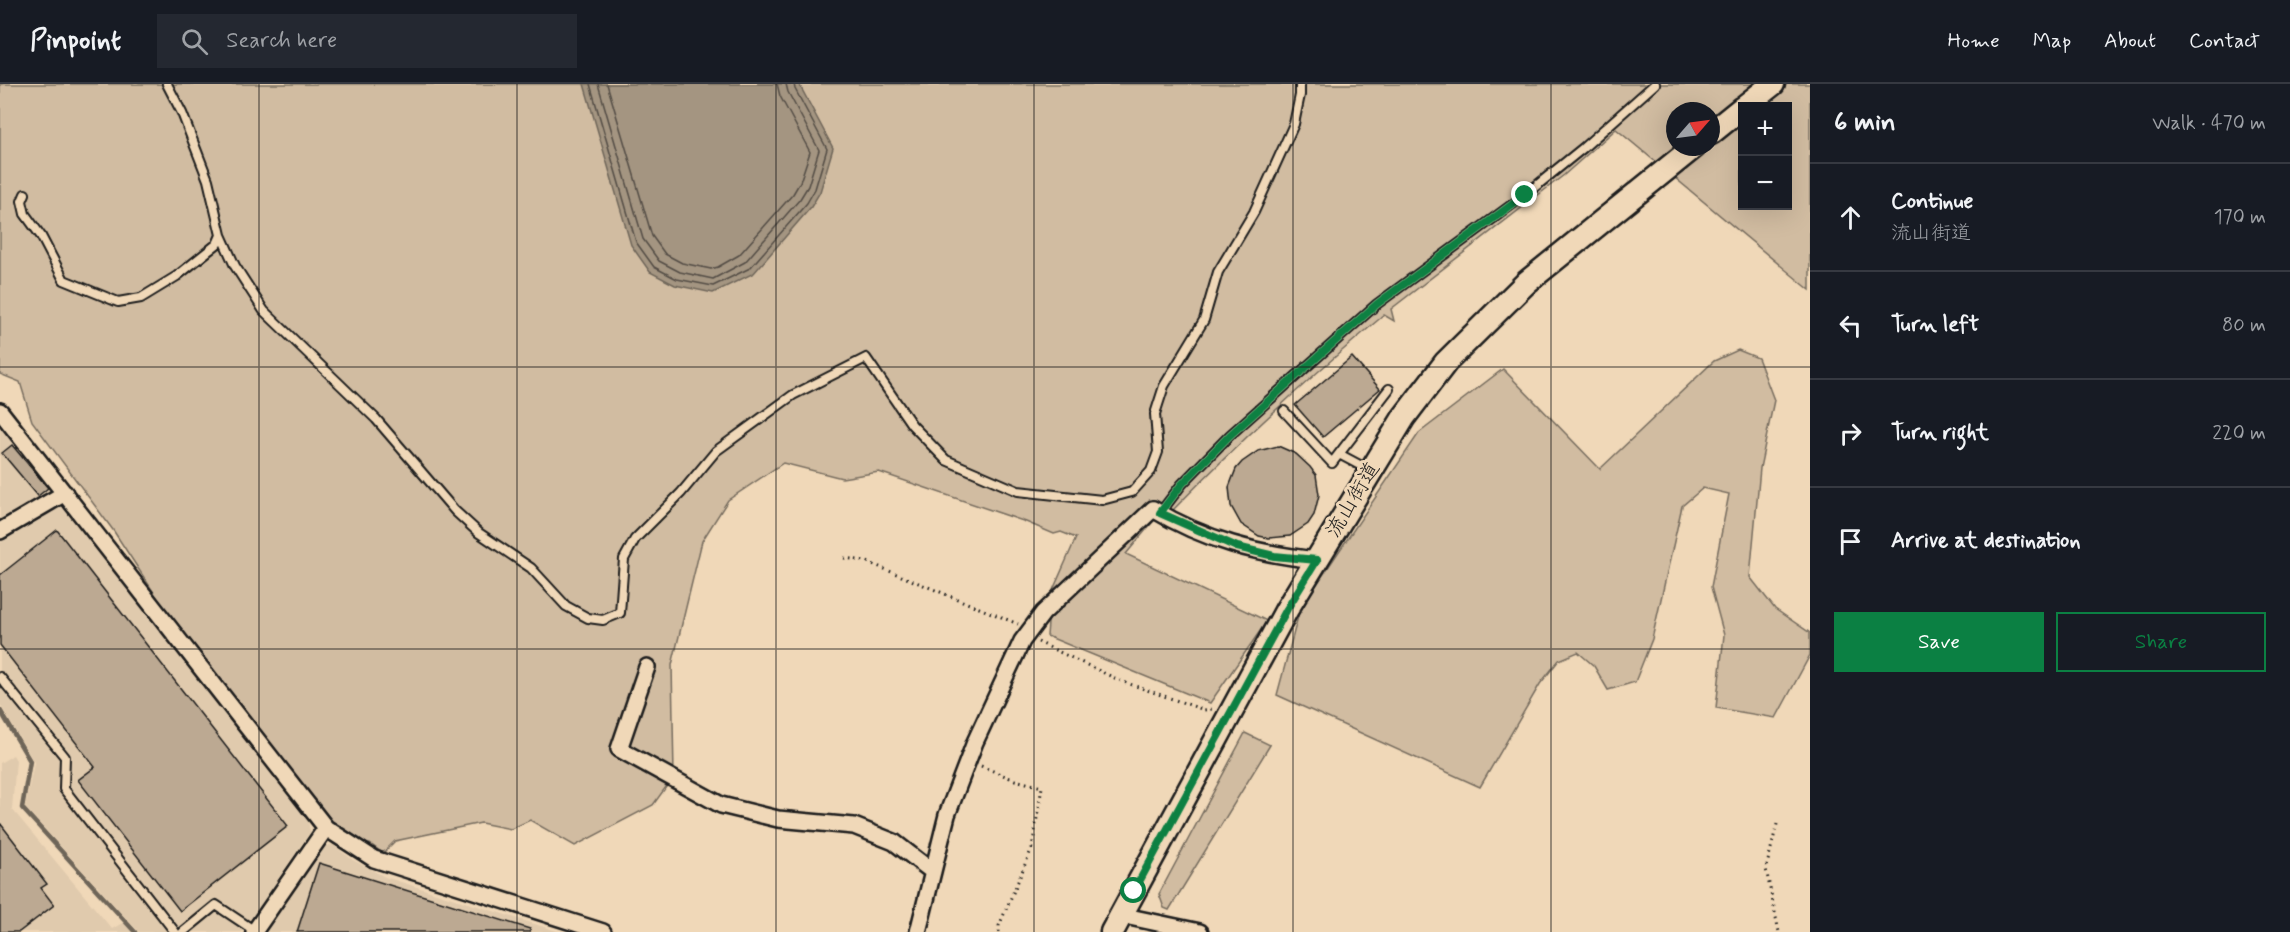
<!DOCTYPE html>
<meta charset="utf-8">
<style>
:root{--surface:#171b24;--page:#242831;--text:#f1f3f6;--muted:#9ea1a6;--line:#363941;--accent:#0b8043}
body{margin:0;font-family:Mynerve,"Klee One",sans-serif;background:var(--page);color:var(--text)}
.controls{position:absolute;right:18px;top:18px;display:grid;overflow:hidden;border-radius:0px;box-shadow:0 6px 24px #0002}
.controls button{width:54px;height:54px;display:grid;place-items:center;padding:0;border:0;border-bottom:2px solid var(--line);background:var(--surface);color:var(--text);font:30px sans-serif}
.compass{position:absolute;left:1666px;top:18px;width:54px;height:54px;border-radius:50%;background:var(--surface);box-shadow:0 6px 24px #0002;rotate:62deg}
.stop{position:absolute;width:18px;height:18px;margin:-14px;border:4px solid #0b8043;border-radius:50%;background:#fff}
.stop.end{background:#0b8043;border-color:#fff;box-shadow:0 2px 6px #0008}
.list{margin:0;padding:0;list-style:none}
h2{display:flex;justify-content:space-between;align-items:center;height:78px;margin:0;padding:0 24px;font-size:26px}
h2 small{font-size:20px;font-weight:400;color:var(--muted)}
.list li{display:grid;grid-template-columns:39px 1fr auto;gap:18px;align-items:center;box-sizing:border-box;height:108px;padding:0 24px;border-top:2px solid var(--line)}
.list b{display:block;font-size:22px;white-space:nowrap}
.list p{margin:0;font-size:20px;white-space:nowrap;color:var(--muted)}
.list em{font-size:20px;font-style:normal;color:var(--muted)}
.actions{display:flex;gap:12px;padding:18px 24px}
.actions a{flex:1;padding:14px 0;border:2px solid var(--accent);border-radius:0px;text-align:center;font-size:21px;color:var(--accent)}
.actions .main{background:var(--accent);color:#fff}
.icon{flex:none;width:33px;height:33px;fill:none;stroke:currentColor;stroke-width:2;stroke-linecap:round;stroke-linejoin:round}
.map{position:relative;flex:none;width:1810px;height:848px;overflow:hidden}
header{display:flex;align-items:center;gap:36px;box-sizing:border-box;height:84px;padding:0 30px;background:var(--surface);border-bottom:2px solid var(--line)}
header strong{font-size:28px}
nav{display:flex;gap:33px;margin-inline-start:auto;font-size:21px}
.search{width:420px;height:54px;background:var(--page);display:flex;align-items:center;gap:15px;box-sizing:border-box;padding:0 21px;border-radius:0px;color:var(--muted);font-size:22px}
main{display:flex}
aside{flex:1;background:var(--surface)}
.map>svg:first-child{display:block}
.built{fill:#e0caad}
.green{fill:#d1bca1;stroke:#766c5e;stroke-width:1.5;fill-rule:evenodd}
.water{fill:#a49581;stroke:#6e6559;stroke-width:1.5}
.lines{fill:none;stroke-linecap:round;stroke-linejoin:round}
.shore{stroke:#524c44;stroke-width:1.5}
.stream{stroke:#6e6559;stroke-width:4.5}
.building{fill:#bca992;stroke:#1c1c1c;stroke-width:1.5}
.lane-casing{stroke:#1c1c1c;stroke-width:12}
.street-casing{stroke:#1c1c1c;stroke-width:20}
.primary-casing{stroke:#1c1c1c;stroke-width:27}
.path{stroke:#1c1c1c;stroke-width:3;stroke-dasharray:1.5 4.5;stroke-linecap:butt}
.lane{stroke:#f0d8b8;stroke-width:8}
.street{stroke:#f0d8b8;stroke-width:15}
.primary{stroke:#f0d8b8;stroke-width:22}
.route{stroke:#0b8043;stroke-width:8}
.grid{fill:none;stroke:#1c1c1c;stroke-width:1.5;stroke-opacity:0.55}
.labels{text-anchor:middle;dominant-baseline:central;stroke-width:6;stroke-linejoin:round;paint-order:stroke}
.street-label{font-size:21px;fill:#1c1c1c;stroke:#f0d8b8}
</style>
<header>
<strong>Pinpoint</strong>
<div class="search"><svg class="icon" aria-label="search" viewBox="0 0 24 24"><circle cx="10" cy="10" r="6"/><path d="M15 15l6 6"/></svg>Search here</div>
<nav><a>Home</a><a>Map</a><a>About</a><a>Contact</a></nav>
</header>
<main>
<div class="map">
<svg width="1810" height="848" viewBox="0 0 1810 848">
<rect width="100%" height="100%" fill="#f0d8b8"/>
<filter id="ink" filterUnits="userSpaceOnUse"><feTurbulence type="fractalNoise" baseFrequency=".0167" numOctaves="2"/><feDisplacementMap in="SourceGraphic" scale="12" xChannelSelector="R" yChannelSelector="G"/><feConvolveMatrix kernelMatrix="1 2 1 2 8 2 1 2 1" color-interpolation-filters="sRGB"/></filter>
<g filter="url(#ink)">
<path class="built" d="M 0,335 L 50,399 L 49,408 L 0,436 Z
M 59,423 L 69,425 L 307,730 L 310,748 L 242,848 L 139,848 L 25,723 L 34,678 L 0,620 L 0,458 Z
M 13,671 L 16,676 L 12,725 L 112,845 L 124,838 L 133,848 L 0,848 L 0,679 Z
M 333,761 L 353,776 L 385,793 L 560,848 L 264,848 L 323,762 Z"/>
<path class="green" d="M 0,0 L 1810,0 L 1810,206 L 1616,45 L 1564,91 L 1391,225 L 1394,237 L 1384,231 C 1310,293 1240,357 1173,426 L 1166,422 L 1126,470 L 1267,537 L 1210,619 L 1047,552 L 1050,513 L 1076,454 L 1061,448 L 1054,450 L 1026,438 L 879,388 L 842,394 L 783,379 L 728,416 L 702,457 L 672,581 L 674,692 L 653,721 L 575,762 L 530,736 L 511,745 L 481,739 L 395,757 L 383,769 L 370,760 L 345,762 L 190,564 L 113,446 L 32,337 L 20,298 L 0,290 ZM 1742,22 L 1788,22 L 1788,122 L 1742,122 ZM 1675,27 L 1711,27 L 1711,63 L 1675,63 Z
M 1738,266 L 1758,274 L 1774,316 L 1760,384 L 1750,493 L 1775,525 L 1810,549 L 1810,571 L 1776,634 L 1716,624 L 1724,551 L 1711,503 L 1729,410 L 1703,404 L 1682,422 L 1652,555 L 1635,598 L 1608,606 L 1594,582 L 1578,568 L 1559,576 L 1540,600 L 1480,703 L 1277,611 L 1300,525 L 1419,349 L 1503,285 L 1600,385 L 1714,277 Z
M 1245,649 L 1270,661 L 1169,826 L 1164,824 L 1159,810 Z"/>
<path class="water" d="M 584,0 L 799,0 L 833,64 L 820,108 L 811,123 L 754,189 L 713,209 L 675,201 L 650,188 L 631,161 Z"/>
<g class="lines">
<path class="shore" d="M 590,0 L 636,158 L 654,183 L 677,195 L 713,202 L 750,184 L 807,119 L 815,105 L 827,65 L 795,5 L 794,0
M 598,0 L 643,155 L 659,177 L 680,188 L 713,195 L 745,178 L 800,115 L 808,102 L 819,66 L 788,8 L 786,0
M 607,0 L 652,152 L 665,170 L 682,179 L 711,185 L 718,183 L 739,171 L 793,110 L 800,98 L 810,68 L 780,12 L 777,0"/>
<path class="stream" d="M 0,626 L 30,677 L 22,724 L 135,848"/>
</g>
<path class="building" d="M 1352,273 L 1380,305 L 1323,353 L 1295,321 Z
M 12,361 L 48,404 L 38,412 L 2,369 Z
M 1278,362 L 1296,370 L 1310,383 L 1316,391 L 1319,411 L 1314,431 L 1308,440 L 1290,452 L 1269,454 L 1259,452 L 1241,440 L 1231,422 L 1229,403 L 1236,385 L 1242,378 L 1258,367 Z
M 57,446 L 288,742 L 180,827 L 78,696 L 95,683 L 0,561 L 0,491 Z
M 0,739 L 47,800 L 41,804 L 54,821 L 19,848 L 0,848 Z
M 319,779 L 530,845 L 530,848 L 297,848 Z"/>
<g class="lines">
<g class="lane-casing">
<path id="lane" d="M 25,110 L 22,117 L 25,130 L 41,152 L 64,196 L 118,218 L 141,214 L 177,192 L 217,160 L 221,151 L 208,96 L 182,29 L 167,0
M 221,151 L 235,182 L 264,227 L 376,335 L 455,427 L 479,449 L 531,484 L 566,522 L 588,534 L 603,536 L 620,529 L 624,475 L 635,455 L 681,409 L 716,367 L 793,311 L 866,274 L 912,341 L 946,376 L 1018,407 L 1102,416 L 1132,408 L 1151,387 L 1158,368 L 1155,330 L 1164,302 L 1204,236 L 1218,188 L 1254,128 L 1294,40 L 1300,11 L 1300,0
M 1284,327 L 1332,379 L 1389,305
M 1339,370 L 1369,386
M 1160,429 L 1182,400 L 1230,351 L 1377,220 L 1525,111 L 1583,64 L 1655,0
M 0,593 L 65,673 L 64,705 L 175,848
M 183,848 L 216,821 L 255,847"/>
</g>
<g class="street-casing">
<path id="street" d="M 0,327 L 326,744 L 374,775 L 603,848
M 0,447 L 65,409
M 647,583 L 619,665 L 721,721 L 778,735 L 854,742 L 894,758 L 933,788
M 1120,831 L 1200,848
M 254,848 L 326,744
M 918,848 L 947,731 L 975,658 L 1022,557 L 1043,529 L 1153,425 C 1204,456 1258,470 1317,476"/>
</g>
<g class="primary-casing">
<path id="primary" d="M 1745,22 L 1773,0
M 1711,49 L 1742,24
M 1112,848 L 1287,525 L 1404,333 L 1446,278 L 1527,198 L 1694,63"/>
</g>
<path class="path" d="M 844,474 L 865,477 L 1018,540
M 1038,558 L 1121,597 L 1204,626 L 1213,625
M 981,682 L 1015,696 L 1042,703 L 1032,764 L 999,842 L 999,848
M 1777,740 L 1766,785 L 1779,848"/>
<use href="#lane" class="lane"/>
<use href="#street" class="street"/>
<use href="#primary" class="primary"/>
</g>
</g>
<g class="lines" filter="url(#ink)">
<path class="route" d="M 1134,807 L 1287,525 L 1317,476 L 1274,472 L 1237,463 L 1160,429 L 1182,400 L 1230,351 L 1377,220 L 1525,111"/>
</g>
<path class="grid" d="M 259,0 L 259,848M 517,0 L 517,848M 776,0 L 776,848M 1034,0 L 1034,848M 1293,0 L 1293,848M 1551,0 L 1551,848M 0,283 L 1810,283M 0,565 L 1810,565"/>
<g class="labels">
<g class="street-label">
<text transform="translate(1353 416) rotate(-59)">流山街道</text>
</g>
</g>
</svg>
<div class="controls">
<button>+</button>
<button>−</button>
</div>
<svg class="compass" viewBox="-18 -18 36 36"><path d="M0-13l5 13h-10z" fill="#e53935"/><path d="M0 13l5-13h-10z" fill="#9ea1a6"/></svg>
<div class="stop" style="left:1134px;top:807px"></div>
<div class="stop end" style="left:1525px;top:111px"></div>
</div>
<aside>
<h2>6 min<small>Walk · 470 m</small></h2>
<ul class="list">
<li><svg class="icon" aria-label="ahead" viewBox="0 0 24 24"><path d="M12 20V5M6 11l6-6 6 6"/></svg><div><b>Continue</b><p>流山街道</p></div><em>170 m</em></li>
<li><svg class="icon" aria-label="left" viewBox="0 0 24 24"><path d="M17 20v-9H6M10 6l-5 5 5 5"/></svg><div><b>Turn left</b></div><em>80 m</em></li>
<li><svg class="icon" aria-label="right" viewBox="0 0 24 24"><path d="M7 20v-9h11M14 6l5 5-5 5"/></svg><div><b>Turn right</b></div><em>220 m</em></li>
<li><svg class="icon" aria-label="arrive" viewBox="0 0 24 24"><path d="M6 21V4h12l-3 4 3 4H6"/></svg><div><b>Arrive at destination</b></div></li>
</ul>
<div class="actions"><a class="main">Save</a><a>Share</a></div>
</aside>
</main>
